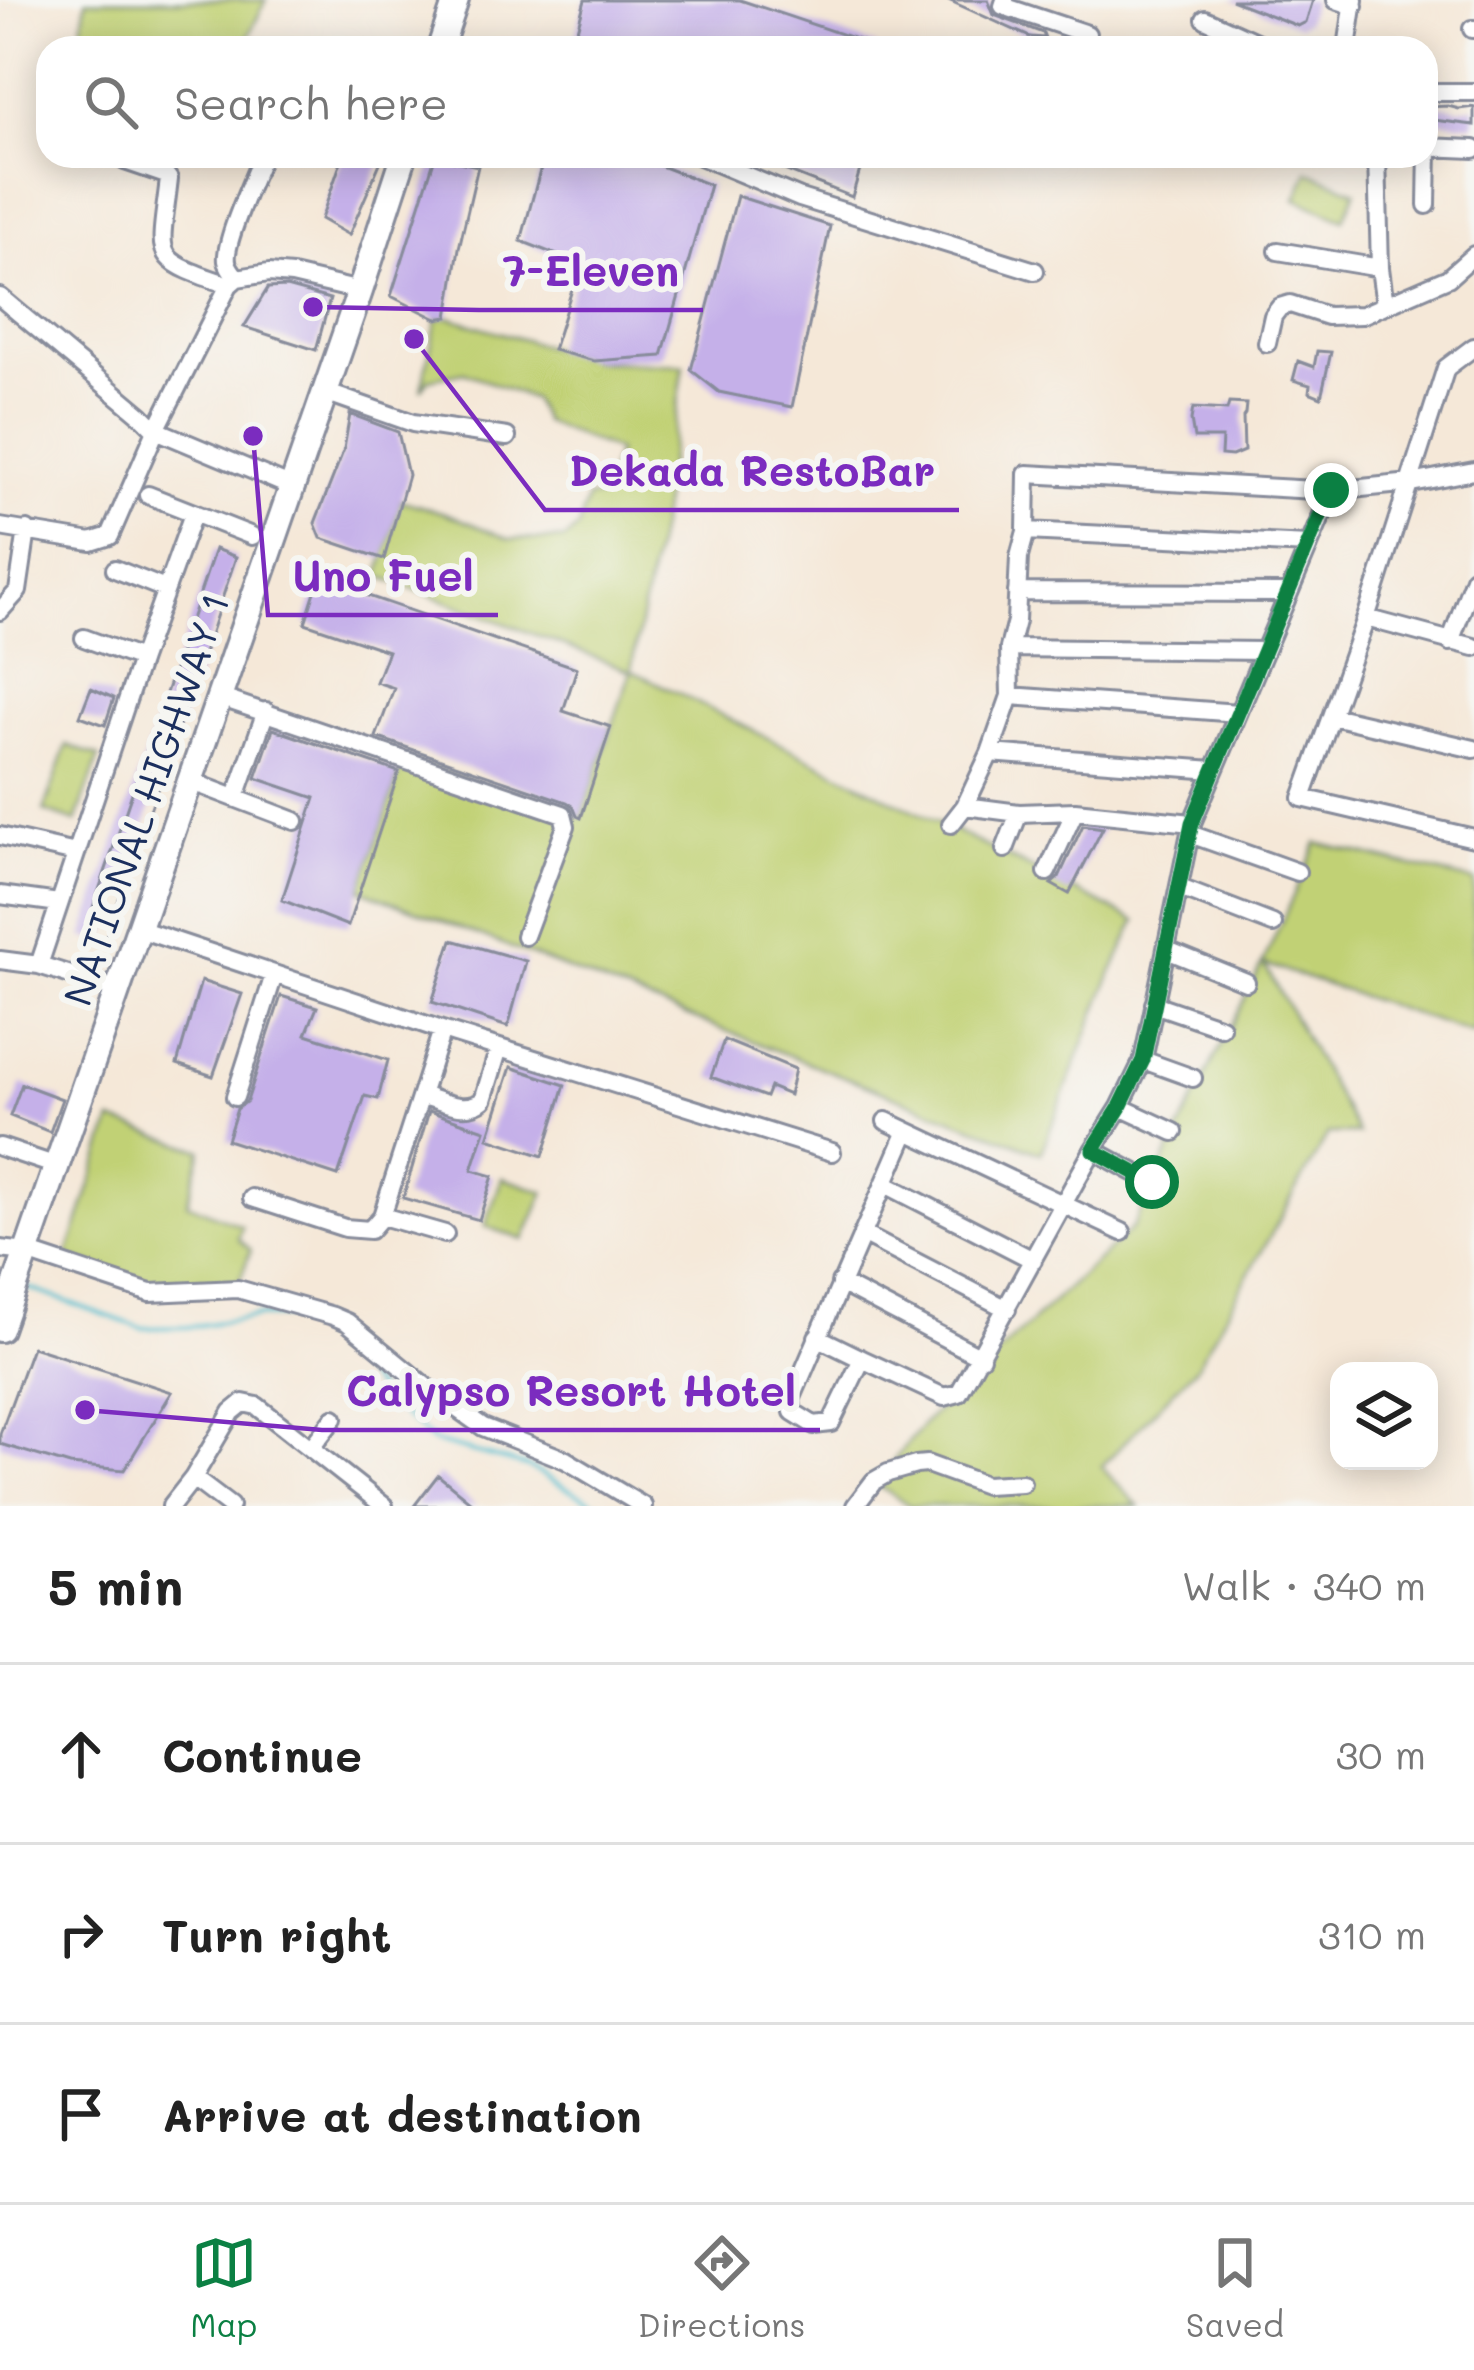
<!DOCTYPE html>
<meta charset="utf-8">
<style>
:root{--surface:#fff;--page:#f2f2f2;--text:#222;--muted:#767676;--line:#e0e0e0;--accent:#0b8043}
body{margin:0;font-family:Mali,sans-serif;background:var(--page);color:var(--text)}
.controls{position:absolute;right:36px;bottom:36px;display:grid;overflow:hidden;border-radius:24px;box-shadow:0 6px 30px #0003}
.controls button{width:108px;height:108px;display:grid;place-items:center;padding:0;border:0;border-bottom:3px solid var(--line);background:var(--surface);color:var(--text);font:60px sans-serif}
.stop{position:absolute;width:36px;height:36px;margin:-27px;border:9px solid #0b8043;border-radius:50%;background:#fff}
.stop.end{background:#0b8043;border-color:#fff;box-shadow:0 3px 12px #0008}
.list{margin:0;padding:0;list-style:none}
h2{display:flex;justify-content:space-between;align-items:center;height:156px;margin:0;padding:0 48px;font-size:51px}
h2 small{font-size:39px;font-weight:400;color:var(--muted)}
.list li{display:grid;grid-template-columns:78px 1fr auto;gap:36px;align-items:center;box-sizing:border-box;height:180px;padding:0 48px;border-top:3px solid var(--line)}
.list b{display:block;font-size:45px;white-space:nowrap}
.list em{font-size:39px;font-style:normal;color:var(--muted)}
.icon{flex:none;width:66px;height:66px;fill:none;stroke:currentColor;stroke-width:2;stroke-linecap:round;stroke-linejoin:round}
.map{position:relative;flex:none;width:1474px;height:1506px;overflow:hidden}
.search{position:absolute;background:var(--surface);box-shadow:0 6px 30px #0003;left:36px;right:36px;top:36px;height:132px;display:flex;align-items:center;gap:30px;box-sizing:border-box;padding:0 42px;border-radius:36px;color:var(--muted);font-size:45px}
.sheet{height:696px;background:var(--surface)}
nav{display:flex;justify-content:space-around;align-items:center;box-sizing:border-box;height:168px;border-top:3px solid var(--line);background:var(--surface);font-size:33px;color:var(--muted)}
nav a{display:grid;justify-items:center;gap:6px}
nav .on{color:var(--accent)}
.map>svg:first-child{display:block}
.green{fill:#c1d174;stroke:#6e8069;stroke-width:3}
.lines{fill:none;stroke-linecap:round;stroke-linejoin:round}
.stream{stroke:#52bdcd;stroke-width:4.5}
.building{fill:#c5b0e9}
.minor-casing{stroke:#888c9b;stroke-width:22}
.highway-casing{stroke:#888c9b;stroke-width:30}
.minor{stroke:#fff;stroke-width:16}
.highway{stroke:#fff;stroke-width:24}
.route{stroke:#0b8043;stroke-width:15}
.labels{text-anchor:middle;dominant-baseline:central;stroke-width:12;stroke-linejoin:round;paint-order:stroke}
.street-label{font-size:39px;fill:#1b2f5e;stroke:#f6f6f2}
.leader{fill:none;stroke:#7b2cbf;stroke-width:4.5}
.callout-dot{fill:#7b2cbf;stroke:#f6f6f2;stroke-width:4.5}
.callout-label{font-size:42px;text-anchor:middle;font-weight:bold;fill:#7b2cbf;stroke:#f6f6f2;stroke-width:12;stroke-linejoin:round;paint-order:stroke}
</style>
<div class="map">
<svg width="1474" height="1506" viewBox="0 0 1474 1506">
<rect width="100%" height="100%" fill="#f6f6f2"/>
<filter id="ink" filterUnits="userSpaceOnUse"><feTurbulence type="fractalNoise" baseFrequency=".00833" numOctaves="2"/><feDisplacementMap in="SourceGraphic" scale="24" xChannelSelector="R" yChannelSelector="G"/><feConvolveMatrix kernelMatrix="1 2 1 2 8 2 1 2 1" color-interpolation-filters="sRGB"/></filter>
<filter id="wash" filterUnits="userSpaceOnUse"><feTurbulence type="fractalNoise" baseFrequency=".004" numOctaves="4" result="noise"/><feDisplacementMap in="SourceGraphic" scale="48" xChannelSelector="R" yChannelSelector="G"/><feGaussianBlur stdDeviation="2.7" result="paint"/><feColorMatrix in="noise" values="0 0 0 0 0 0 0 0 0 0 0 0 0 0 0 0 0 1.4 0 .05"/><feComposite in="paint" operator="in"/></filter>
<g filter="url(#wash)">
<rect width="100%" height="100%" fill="#f5e8d8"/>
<path class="green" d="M 86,0 L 266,0 L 243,48 L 79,48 Z
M 1308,171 L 1356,191 L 1344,219 L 1296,199 Z
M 448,317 L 594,361 L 684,365 L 659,527 L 631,670 L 1136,921 L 1110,977 L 1041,1153 L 360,889 L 404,759 L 581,817 L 631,671 L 379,576 L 400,500 L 445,513 L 509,539 L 564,540 L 578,528 L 588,497 L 601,498 L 617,451 L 544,422 L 532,399 L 464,372 L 429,379 L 421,390 L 437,319 Z
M 67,745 L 99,757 L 76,822 L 44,811 Z
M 1317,843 L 1474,881 L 1474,1034 L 1264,964 L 1358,1134 L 1328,1134 L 1196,1367 L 1101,1467 L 1139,1506 L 911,1506 L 874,1484 L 927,1420 L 1133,1227 L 1204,1079 L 1263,963 Z
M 112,1121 L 202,1150 L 187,1203 L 242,1226 L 238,1239 L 251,1250 L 239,1282 L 146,1283 L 67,1257 Z
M 502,1178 L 545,1192 L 524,1240 L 485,1226 Z"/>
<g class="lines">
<path class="stream" d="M 22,1286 L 142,1328 L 188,1327 L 260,1316 L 293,1317 L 325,1336 L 349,1358 L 378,1391 L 434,1442 L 526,1466 L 601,1506"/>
</g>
<g id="blocks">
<path class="building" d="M 585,0 L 740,0 L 877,46 L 877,48 L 572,48 Z
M 948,0 L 988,0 L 994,15 L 1043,33 L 1045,38 L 1030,37 Z
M 1231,0 L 1313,0 L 1306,22 L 1298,26 Z
M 1448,106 L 1459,109 L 1474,107 L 1474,125 L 1434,120 L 1426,129 L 1426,107 Z
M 343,156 L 383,156 L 349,235 L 321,219 Z
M 544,156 L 635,156 L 710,185 L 662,356 L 594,361 L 553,350 L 580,264 L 521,241 Z
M 749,156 L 864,156 L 852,197 Z
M 435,157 L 478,166 L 459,248 L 448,317 L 437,319 L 391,296 Z
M 737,196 L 830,226 L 792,407 L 719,392 L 691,370 Z
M 286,287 L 330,299 L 316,350 L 244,327 L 268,288 Z
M 1317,351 L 1331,352 L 1321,397 L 1309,392 L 1310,385 L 1293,380 L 1298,361 L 1314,367 Z
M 1229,403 L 1246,404 L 1245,414 L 1243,417 L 1244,451 L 1232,456 L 1221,455 L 1222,438 L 1194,438 L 1191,420 L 1193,408 L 1227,410 Z
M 350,414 L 398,432 L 408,475 L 384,559 L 321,538 L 315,523 L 344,449 Z
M 215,549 L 236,557 L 187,704 L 104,942 L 83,937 Z
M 319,579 L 577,668 L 563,711 L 611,727 L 581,818 L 577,816 L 573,806 L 567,802 L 376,737 L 394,688 L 376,682 L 388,651 L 305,623 Z
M 91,688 L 114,698 L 105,725 L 80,716 Z
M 273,729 L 399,772 L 348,926 L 282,900 L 315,798 L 256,778 Z
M 1083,825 L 1103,828 L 1069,894 L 1051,884 L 1059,877 Z
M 452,940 L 526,961 L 508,1027 L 432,1002 Z
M 201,981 L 242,994 L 213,1076 L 177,1064 Z
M 281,996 L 317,1007 L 306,1034 L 388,1060 L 378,1099 L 365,1096 L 338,1176 L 227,1140 L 237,1109 L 247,1101 Z
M 724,1040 L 795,1069 L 789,1095 L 770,1087 L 766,1097 L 711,1077 Z
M 511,1067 L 565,1085 L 543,1156 L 488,1138 Z
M 22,1084 L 62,1099 L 50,1132 L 10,1116 Z
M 429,1111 L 485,1130 L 472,1170 L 493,1176 L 479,1220 L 403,1198 Z
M 32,1347 L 172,1392 L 124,1470 L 70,1465 L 0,1444 L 0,1434 Z
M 438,1475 L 476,1506 L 414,1506 Z"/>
</g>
</g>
<g filter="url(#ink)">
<use href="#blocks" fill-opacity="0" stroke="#888c9b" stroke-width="3"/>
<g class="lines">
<g class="minor-casing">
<path id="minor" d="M 1005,0 L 1003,6 L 1087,34
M 1336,0 L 1354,6
M 1205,19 L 1269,48
M 1472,29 L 1474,29
M 1347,48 L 1354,0
M 1426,92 L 1474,92
M 1426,147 L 1474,149
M 700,156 L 800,198 L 1035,271
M 1377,156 L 1380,268 L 1385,305
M 125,161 L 166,175 L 169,179 C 160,260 148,258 229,285
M 1427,205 L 1428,147
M 1278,251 L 1380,268
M 237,278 C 233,273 228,267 227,261 C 224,241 254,178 262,156
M 0,297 L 142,416 L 156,430 L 292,487
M 1267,343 L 1273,316 L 1280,307 L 1290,304 L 1327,316 L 1362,315 L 1448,278 L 1474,255
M 1474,347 L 1446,368 L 1366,618 L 1302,798 L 1474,838
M 325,392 L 413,423 L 507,437
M 148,495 L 252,536
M 0,527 L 91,542 L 110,536 L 156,430 L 229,285 L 237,278 L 269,273 L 292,275 L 360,291
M 1026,531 L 1309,545
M 115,569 L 165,589
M 1017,592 L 1288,593
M 0,611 L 18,591 L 27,530
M 1366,618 L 1474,647
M 84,638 L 141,659
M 1450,642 L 1474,578
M 1009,648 L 1264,651
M 1010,696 L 1238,713
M 219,697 L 563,814 L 566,826 L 525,936
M 1332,716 L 1474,749
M 990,753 L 1214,770
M 190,781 L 295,821
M 236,797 L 266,711
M 1192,823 L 1075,811 L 1019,813 L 965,806 L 990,753 L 1010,696 L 1009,648 L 1016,621 L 1019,557 L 1026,531 L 1027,474 L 1332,491 L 1411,483 L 1474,471
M 951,824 L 965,806
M 1190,834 L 1297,872
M 0,836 L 76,853
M 1005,849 L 1019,813
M 1047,872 L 1075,811
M 1180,888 L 1273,924
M 0,895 L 59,903
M 139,929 L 442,1030 L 832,1152
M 1167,950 L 1246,982
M 0,960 L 39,965 L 118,990
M 39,965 L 141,659 L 193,514
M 1154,1004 L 1221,1027
M 1143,1060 L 1193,1078
M 421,1095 C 441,1101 466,1114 483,1100 L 499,1048
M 235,1097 L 274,975
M 1120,1107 L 1174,1132
M 886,1121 L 907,1131 L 791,1400 L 793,1412 L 814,1425 L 831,1423 L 862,1359 L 944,1397 L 959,1393 L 1093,1150 L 1120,1107 L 1143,1060 L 1192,823 L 1332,491
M 907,1131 L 1122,1232
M 0,1147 L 57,1166
M 1093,1150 L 1152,1182
M 885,1184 L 1033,1260
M 252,1198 L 345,1228 L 370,1230 L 382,1216 L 442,1030
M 382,1216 L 445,1234
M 862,1234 L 1007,1309
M 0,1249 L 27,1252 L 150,1293 L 238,1289 L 333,1316 L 347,1322 L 425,1386 L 483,1427 L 566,1460 L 643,1506
M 840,1283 L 981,1357
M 817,1337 L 862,1359
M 311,1448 L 334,1418
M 193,1478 L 230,1506
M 171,1506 L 193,1478 L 232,1412 L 243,1403 L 257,1406 L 384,1506
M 855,1506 L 874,1481 L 888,1473 L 916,1465 L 927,1464 L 985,1485 L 1022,1483"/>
</g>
<g class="highway-casing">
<path id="highway" d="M 440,48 L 456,0
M 0,1329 L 360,291 L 404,156"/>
</g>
<use href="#minor" class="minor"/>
<use href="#highway" class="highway"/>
</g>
</g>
<g class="lines" filter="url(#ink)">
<path class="route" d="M 1152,1182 L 1093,1150 L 1120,1107 L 1143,1060 L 1192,823 L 1331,490"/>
</g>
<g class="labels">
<g class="street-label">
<text transform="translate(145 799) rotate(-71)">NATIONAL HIGHWAY 1</text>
</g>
</g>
<path class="leader" d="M313 307L479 310H703M414 339L545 510H959M253 436L268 615H498M85 1410L322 1430H820"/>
<g class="callout-dot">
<circle cx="313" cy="307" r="12"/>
<circle cx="414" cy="339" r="12"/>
<circle cx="253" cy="436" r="12"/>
<circle cx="85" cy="1410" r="12"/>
</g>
<g class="callout-label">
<text x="591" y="286">7-Eleven</text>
<text x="752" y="486">Dekada RestoBar</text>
<text x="383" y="591">Uno Fuel</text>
<text x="571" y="1406">Calypso Resort Hotel</text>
</g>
</svg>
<div class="controls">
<button><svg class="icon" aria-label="layers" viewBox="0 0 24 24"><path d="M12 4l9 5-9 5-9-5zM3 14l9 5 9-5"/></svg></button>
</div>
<div class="stop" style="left:1152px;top:1182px"></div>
<div class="stop end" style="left:1331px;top:490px"></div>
<div class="search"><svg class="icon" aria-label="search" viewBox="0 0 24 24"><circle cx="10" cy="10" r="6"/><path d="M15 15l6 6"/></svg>Search here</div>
</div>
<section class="sheet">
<h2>5 min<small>Walk · 340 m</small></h2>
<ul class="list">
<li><svg class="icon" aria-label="ahead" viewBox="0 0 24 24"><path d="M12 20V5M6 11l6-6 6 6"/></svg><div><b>Continue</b></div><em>30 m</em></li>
<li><svg class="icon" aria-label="right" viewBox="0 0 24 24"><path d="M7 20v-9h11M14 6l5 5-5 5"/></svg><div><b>Turn right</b></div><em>310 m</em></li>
<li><svg class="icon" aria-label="arrive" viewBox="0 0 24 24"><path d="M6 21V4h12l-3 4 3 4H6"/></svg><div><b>Arrive at destination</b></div></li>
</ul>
</section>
<nav>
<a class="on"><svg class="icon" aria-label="map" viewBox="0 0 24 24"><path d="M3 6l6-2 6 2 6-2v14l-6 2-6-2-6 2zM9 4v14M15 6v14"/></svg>Map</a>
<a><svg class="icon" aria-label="directions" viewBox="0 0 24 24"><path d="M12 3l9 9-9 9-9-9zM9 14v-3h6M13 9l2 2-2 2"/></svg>Directions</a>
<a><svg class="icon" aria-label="saved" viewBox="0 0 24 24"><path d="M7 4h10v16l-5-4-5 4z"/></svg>Saved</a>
</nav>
